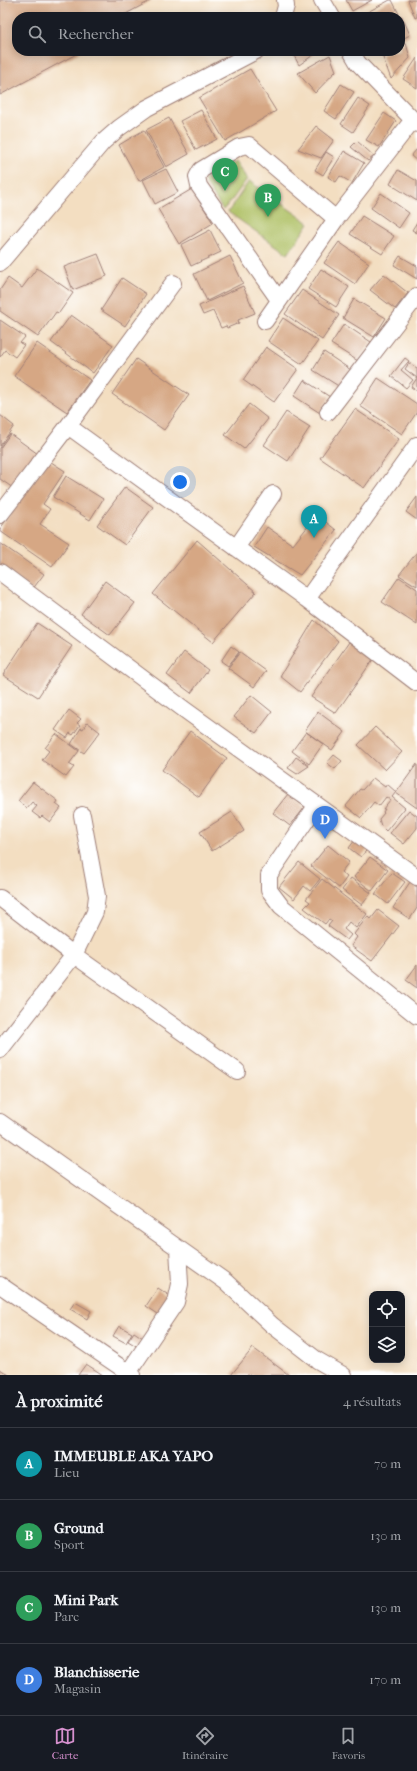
<!DOCTYPE html>
<html lang="fr">
<meta charset="utf-8">
<style>
:root{--surface:#171b24;--page:#242831;--text:#f1f3f6;--muted:#9ea1a6;--line:#363941;--accent:#d690ce}
body{margin:0;font-family:"IM FELL French Canon",serif;background:var(--page);color:var(--text)}
.controls{position:absolute;right:12px;bottom:12px;display:grid;overflow:hidden;border-radius:8px;box-shadow:0 2px 10px #0003}
.controls button{width:36px;height:36px;display:grid;place-items:center;padding:0;border:0;border-bottom:1px solid var(--line);background:var(--surface);color:var(--text);font:20px sans-serif}
.you{position:absolute;left:180px;top:482px;width:14px;height:14px;margin:-10px;border:3px solid #fff;border-radius:50%;background:#1a73e8;box-shadow:0 0 0 6px #1a73e833}
.badge{display:grid;place-items:center;width:26px;height:26px;border-radius:50%;background:var(--accent);color:#fff;font-size:13px;font-weight:700}
.pin{position:absolute;translate:-50% -33px;filter:drop-shadow(0 1px 2px #0008)}
.pin::after{content:'';position:absolute;top:21px;width:14px;height:12px;background:inherit;clip-path:polygon(0 0,100% 0,50% 100%)}
.list{margin:0;padding:0;list-style:none}
h2{display:flex;justify-content:space-between;align-items:center;height:52px;margin:0;padding:0 16px;font-size:17px}
h2 small{font-size:13px;font-weight:400;color:var(--muted)}
.list li{display:grid;grid-template-columns:26px 1fr auto;gap:12px;align-items:center;box-sizing:border-box;height:72px;padding:0 16px;border-top:1px solid var(--line)}
.list b{display:block;font-size:15px;white-space:nowrap}
.list p{margin:0;font-size:13px;white-space:nowrap;color:var(--muted)}
.list em{font-size:13px;font-style:normal;color:var(--muted)}
.icon{flex:none;width:22px;height:22px;fill:none;stroke:currentColor;stroke-width:2;stroke-linecap:round;stroke-linejoin:round}
.map{position:relative;flex:none;width:417px;height:1375px;overflow:hidden}
.search{position:absolute;background:var(--surface);box-shadow:0 2px 10px #0003;left:12px;right:12px;top:12px;height:44px;display:flex;align-items:center;gap:10px;box-sizing:border-box;padding:0 14px;border-radius:16px;color:var(--muted);font-size:15px}
.sheet{height:340px;background:var(--surface)}
nav{display:flex;justify-content:space-around;align-items:center;box-sizing:border-box;height:56px;border-top:1px solid var(--line);background:var(--surface);font-size:11px;color:var(--muted)}
nav a{display:grid;justify-items:center;gap:2px}
nav .on{color:var(--accent)}
.map>svg:first-child{display:block}
.green{fill:#adbf62;stroke:#7c6f46}
.building{fill:#d6a784}
.lines{fill:none;stroke-linecap:round;stroke-linejoin:round}
.minor-casing{stroke:#9e7e76;stroke-width:18}
.minor{stroke:#fff;stroke-width:16}
</style>
<div class="map">
<svg width="417" height="1375" viewBox="0 0 417 1375">
<rect width="100%" height="100%" fill="#fff"/>
<filter id="ink" filterUnits="userSpaceOnUse"><feTurbulence type="fractalNoise" baseFrequency=".025" numOctaves="2"/><feDisplacementMap in="SourceGraphic" scale="8" xChannelSelector="R" yChannelSelector="G"/><feConvolveMatrix kernelMatrix="1 2 1 2 8 2 1 2 1" color-interpolation-filters="sRGB"/></filter>
<filter id="wash" filterUnits="userSpaceOnUse"><feTurbulence type="fractalNoise" baseFrequency=".012" numOctaves="4" result="noise"/><feDisplacementMap in="SourceGraphic" scale="16" xChannelSelector="R" yChannelSelector="G"/><feGaussianBlur stdDeviation="0.9" result="paint"/><feColorMatrix in="noise" values="0 0 0 0 0 0 0 0 0 0 0 0 0 0 0 0 0 1.4 0 .05"/><feComposite in="paint" operator="in"/></filter>
<g filter="url(#wash)">
<rect width="100%" height="100%" fill="#f3dec1"/>
<path class="green" d="M 235,161 L 247,179 L 232,200 L 223,210 L 204,181 L 211,173 Z
M 249,181 L 309,223 L 288,254 L 228,212 Z"/>
<g id="blocks">
<path class="building" d="M 0,0 L 152,0 L 120,17 L 17,17 L 17,51 L 82,51 L 0,95 Z
M 346,0 L 372,0 L 352,11 Z
M 390,0 L 392,0 L 399,14 L 392,17 L 363,17 L 362,15 Z
M 408,0 L 417,0 L 417,17 L 415,18 Z
M 400,16 L 402,16 L 410,35 L 400,40 Z
M 406,43 L 410,58 L 391,79 L 382,55 L 390,51 L 400,51 L 400,46 Z
M 294,51 L 319,51 L 299,65 L 292,52 Z
M 330,55 L 336,71 L 315,93 L 298,73 Z
M 417,58 L 417,88 L 403,79 Z
M 250,69 L 276,111 L 225,141 L 199,98 Z
M 341,84 L 354,92 L 336,119 L 324,111 Z
M 358,98 L 370,106 L 353,132 L 341,124 Z
M 201,110 L 217,139 L 196,150 L 180,121 Z
M 384,113 L 396,121 L 379,147 L 366,140 Z
M 169,118 L 189,154 L 166,167 L 146,130 Z
M 316,126 L 334,140 L 321,158 L 298,149 Z
M 144,130 L 164,167 L 139,181 L 119,145 Z
M 357,141 L 374,156 L 368,161 L 351,147 Z
M 417,149 L 417,161 L 411,156 Z
M 344,151 L 364,163 L 352,183 L 340,176 L 336,182 L 328,177 Z
M 326,152 L 334,157 L 323,175 L 315,170 Z
M 166,169 L 178,192 L 155,204 L 143,180 Z
M 398,170 L 417,181 L 417,201 L 390,184 Z
M 192,189 L 213,223 L 179,244 L 158,209 Z
M 381,193 L 409,213 L 399,228 L 371,208 Z
M 362,216 L 394,236 L 382,254 L 350,234 Z
M 417,222 L 417,233 L 412,230 Z
M 210,230 L 221,252 L 191,266 L 181,245 Z
M 339,242 L 369,263 L 355,284 L 324,263 Z
M 98,254 L 107,276 L 73,290 L 64,267 Z
M 230,256 L 243,283 L 207,301 L 194,274 Z
M 400,256 L 417,266 L 417,279 L 394,265 Z
M 37,268 L 73,293 L 59,313 L 56,312 L 38,337 L 0,311 L 0,290 L 8,278 L 22,288 Z
M 321,269 L 349,287 L 336,307 L 308,289 Z
M 384,274 L 408,293 L 395,309 L 370,290 Z
M 122,278 L 146,294 L 125,326 L 101,310 Z
M 243,286 L 255,313 L 238,320 L 239,323 L 227,328 L 226,326 L 221,328 L 213,311 L 203,315 L 199,306 Z
M 302,290 L 339,315 L 322,340 L 285,314 Z
M 354,299 L 386,318 L 374,337 L 343,318 Z
M 71,315 L 113,345 L 93,373 L 51,342 Z
M 283,318 L 318,341 L 302,364 L 268,341 Z
M 0,320 L 25,337 L 20,343 L 24,345 L 15,357 L 5,350 L 0,357 Z
M 344,324 L 371,342 L 358,361 L 331,344 Z
M 37,343 L 90,380 L 67,412 L 14,376 Z
M 266,347 L 298,369 L 274,402 L 243,380 Z
M 324,352 L 351,370 L 340,387 L 313,370 Z
M 405,358 L 409,361 L 401,370 L 413,380 L 406,388 L 391,376 Z
M 136,359 L 189,395 L 164,430 L 112,394 Z
M 409,363 L 417,368 L 417,391 L 411,387 L 417,378 L 405,369 Z
M 378,378 L 417,404 L 417,412 L 402,434 L 360,406 Z
M 304,380 L 330,397 L 320,413 L 294,396 Z
M 249,404 L 268,419 L 244,449 L 225,435 Z
M 355,409 L 399,439 L 364,488 L 320,458 Z
M 286,412 L 310,427 L 288,461 L 264,445 Z
M 0,415 L 14,426 L 0,446 Z
M 10,434 L 38,454 L 13,488 L 0,479 L 0,448 Z
M 48,460 L 65,471 L 43,504 L 50,509 L 40,524 L 69,543 L 52,567 L 0,531 L 0,529 Z
M 66,476 L 103,499 L 90,520 L 53,497 Z
M 125,487 L 153,507 L 125,545 L 97,525 Z
M 417,497 L 417,520 L 406,512 Z
M 317,515 L 336,530 L 300,575 L 254,547 L 267,527 L 293,545 Z
M 197,540 L 256,592 L 213,642 L 153,594 Z
M 0,543 L 44,574 L 32,590 L 0,568 Z
M 417,552 L 417,586 L 399,575 Z
M 399,577 L 417,589 L 417,625 L 382,602 Z
M 105,581 L 135,603 L 110,635 L 81,614 Z
M 314,620 L 338,641 L 300,692 L 280,676 Z
M 37,623 L 72,646 L 38,697 L 3,675 Z
M 349,642 L 374,658 L 336,713 L 311,697 Z
M 231,646 L 239,652 L 228,666 L 221,661 Z
M 184,652 L 208,670 L 191,693 L 167,675 Z
M 240,652 L 266,671 L 254,687 L 228,668 Z
M 251,695 L 272,712 L 256,733 L 234,717 Z
M 69,710 L 81,719 L 77,723 L 80,725 L 73,735 L 70,733 L 67,738 L 55,730 Z
M 318,712 L 345,732 L 332,750 L 305,731 Z
M 87,722 L 100,732 L 84,753 L 71,744 L 81,728 L 83,729 Z
M 375,727 L 402,752 L 385,770 L 358,745 Z
M 190,731 L 227,758 L 199,797 L 162,770 Z
M 306,732 L 323,744 L 309,764 L 292,751 Z
M 56,734 L 79,751 L 69,764 L 74,767 L 66,777 L 42,760 L 49,751 L 45,748 Z
M 334,755 L 342,761 L 335,769 L 327,763 Z
M 296,757 L 309,766 L 297,774 L 288,768 Z
M 417,764 L 417,808 L 396,793 Z
M 373,778 L 385,787 L 387,784 L 396,792 L 392,797 L 405,808 L 386,831 L 381,826 L 379,819 L 384,813 L 383,812 L 385,809 L 383,809 L 390,800 L 386,797 L 379,806 L 374,802 L 361,818 L 346,806 L 360,789 L 362,790 Z
M 33,782 L 58,801 L 56,804 L 61,808 L 50,822 L 42,816 L 40,818 L 32,812 L 37,806 L 32,802 L 27,808 L 18,801 Z
M 288,794 L 305,807 L 290,826 L 273,813 Z
M 409,810 L 417,816 L 417,828 L 404,844 L 390,833 Z
M 232,812 L 244,831 L 212,851 L 200,832 Z
M 358,836 L 370,846 L 361,857 L 349,848 Z
M 328,845 L 349,862 L 341,872 L 347,877 L 339,888 L 311,866 Z
M 370,857 L 388,870 L 372,891 L 354,877 Z
M 299,862 L 320,879 L 310,891 L 304,886 L 294,899 L 279,887 Z
M 392,873 L 405,882 L 388,904 L 375,894 Z
M 351,878 L 371,893 L 362,905 L 342,890 Z
M 322,879 L 367,914 L 356,928 L 349,922 L 344,929 L 351,935 L 347,940 L 328,926 L 332,921 L 329,919 L 325,924 L 304,908 L 310,902 L 306,899 Z
M 410,882 L 417,887 L 417,908 L 410,919 L 393,908 Z
M 378,910 L 399,926 L 372,961 L 351,946 L 357,937 L 354,934 L 368,916 L 371,919 Z
M 417,965 L 417,988 L 406,980 Z
M 158,1288 L 170,1296 L 158,1314 L 146,1306 Z
M 75,1302 L 91,1311 L 87,1319 L 70,1309 Z
M 119,1326 L 132,1333 L 126,1343 L 113,1336 Z
M 134,1332 L 143,1338 L 138,1347 L 128,1341 Z
M 253,1348 L 289,1375 L 231,1375 Z
M 86,1364 L 103,1375 L 78,1375 Z
M 0,1369 L 9,1375 L 0,1375 Z"/>
</g>
</g>
<g filter="url(#ink)">
<use href="#blocks" fill-opacity="0" stroke="#9e7e76" stroke-width="1"/>
<g class="lines">
<g class="minor-casing">
<path id="minor" d="M 322,0 L 332,17
M 283,17 L 286,6 L 285,0
M 351,51 L 358,63 L 417,124
M 0,263 L 103,142 L 119,128 L 147,108 L 256,51
M 279,300 L 199,186 L 197,177 L 201,170 L 239,147 L 249,145 L 336,219
M 265,321 L 336,219 L 412,121
M 328,412 L 417,296
M 68,426 L 307,599 L 417,445
M 0,515 L 68,426 L 173,283
M 236,548 L 273,494
M 0,572 L 185,710 L 417,877
M 307,599 L 417,683
M 316,806 L 269,875 L 269,890 L 281,906 L 417,1016
M 0,898 L 74,955 L 237,1071
M 0,1050 L 74,955 L 95,912 L 97,896 L 82,815
M 0,1122 L 226,1282 L 272,1325 L 317,1360 L 343,1375
M 0,1285 L 132,1375
M 128,1373 L 176,1302 L 180,1284 L 178,1248"/>
</g>
<use href="#minor" class="minor"/>
</g>
</g>
</svg>
<div class="controls">
<button><svg class="icon" aria-label="locate" viewBox="0 0 24 24"><circle cx="12" cy="12" r="6"/><path d="M12 2v4M12 18v4M2 12h4M18 12h4"/></svg></button>
<button><svg class="icon" aria-label="layers" viewBox="0 0 24 24"><path d="M12 4l9 5-9 5-9-5zM3 14l9 5 9-5"/></svg></button>
</div>
<div class="you"></div>
<div class="pin badge" style="left:314px;top:538px;background:#0f9aa8">A</div>
<div class="pin badge" style="left:268px;top:217px;background:#2e9e5b">B</div>
<div class="pin badge" style="left:225px;top:191px;background:#2e9e5b">C</div>
<div class="pin badge" style="left:325px;top:839px;background:#3f7fe0">D</div>
<div class="search"><svg class="icon" aria-label="search" viewBox="0 0 24 24"><circle cx="10" cy="10" r="6"/><path d="M15 15l6 6"/></svg>Rechercher</div>
</div>
<section class="sheet">
<h2>À proximité<small>4 résultats</small></h2>
<ul class="list">
<li><span class="badge" style="background:#0f9aa8">A</span><div><b>IMMEUBLE AKA YAPO</b><p>Lieu</p></div><em>70 m</em></li>
<li><span class="badge" style="background:#2e9e5b">B</span><div><b>Ground</b><p>Sport</p></div><em>130 m</em></li>
<li><span class="badge" style="background:#2e9e5b">C</span><div><b>Mini Park</b><p>Parc</p></div><em>130 m</em></li>
<li><span class="badge" style="background:#3f7fe0">D</span><div><b>Blanchisserie</b><p>Magasin</p></div><em>170 m</em></li>
</ul>
</section>
<nav>
<a class="on"><svg class="icon" aria-label="map" viewBox="0 0 24 24"><path d="M3 6l6-2 6 2 6-2v14l-6 2-6-2-6 2zM9 4v14M15 6v14"/></svg>Carte</a>
<a><svg class="icon" aria-label="directions" viewBox="0 0 24 24"><path d="M12 3l9 9-9 9-9-9zM9 14v-3h6M13 9l2 2-2 2"/></svg>Itinéraire</a>
<a><svg class="icon" aria-label="saved" viewBox="0 0 24 24"><path d="M7 4h10v16l-5-4-5 4z"/></svg>Favoris</a>
</nav>
